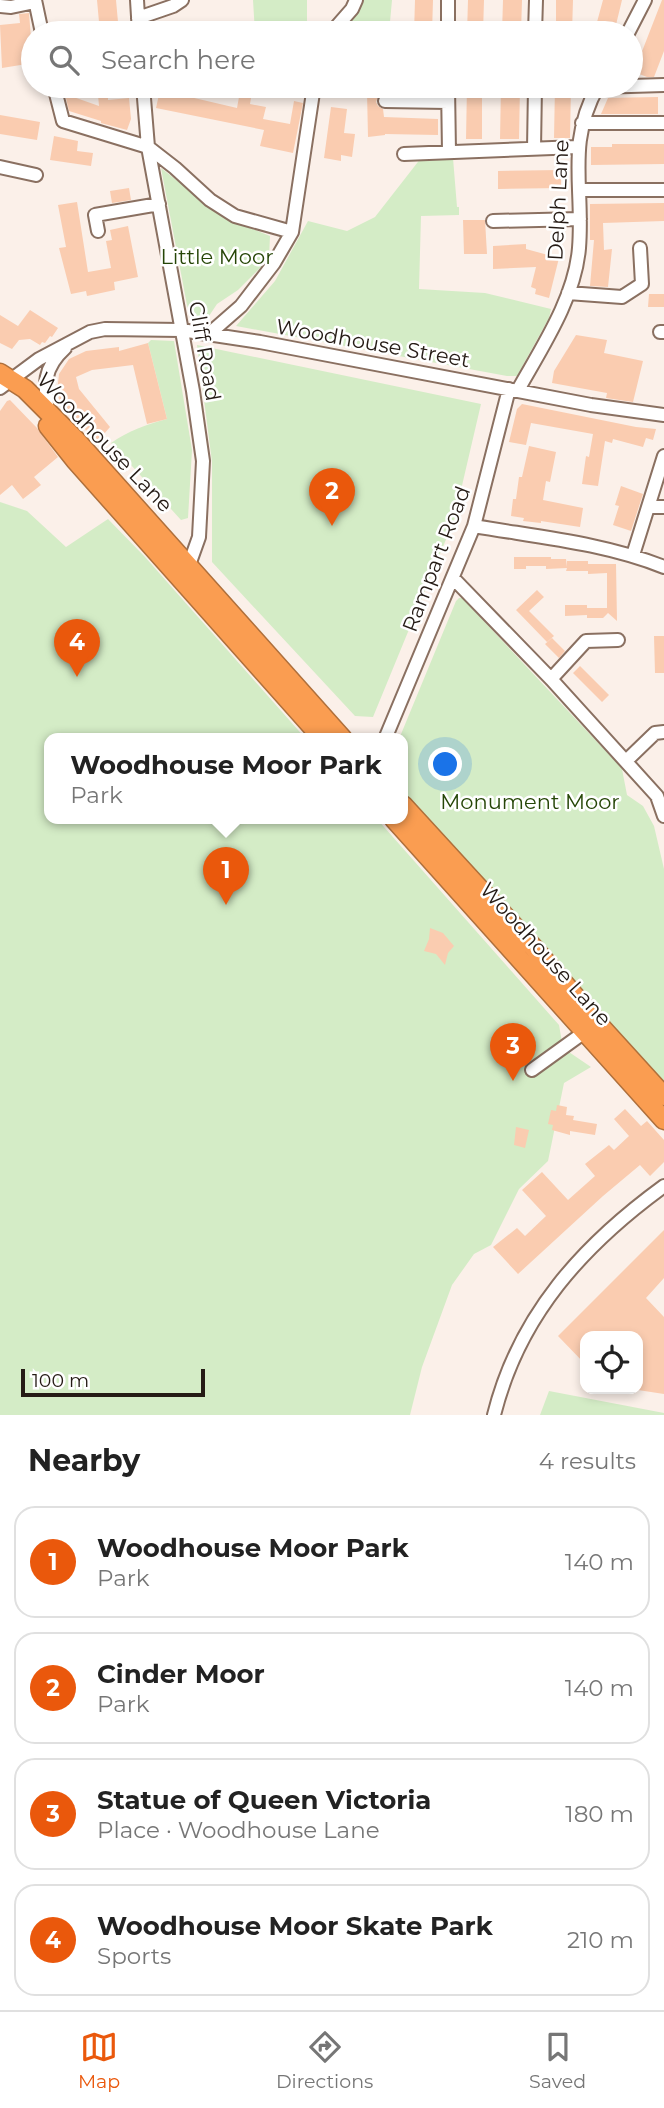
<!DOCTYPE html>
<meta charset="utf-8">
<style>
:root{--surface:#fff;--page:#f6f6f6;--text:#222;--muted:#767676;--line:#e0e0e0;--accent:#ea580c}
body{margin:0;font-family:Montserrat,sans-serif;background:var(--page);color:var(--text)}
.controls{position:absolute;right:21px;bottom:21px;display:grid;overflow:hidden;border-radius:14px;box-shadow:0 4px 10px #0003}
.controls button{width:63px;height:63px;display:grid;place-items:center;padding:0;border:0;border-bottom:2px solid var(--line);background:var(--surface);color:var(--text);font:35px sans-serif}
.scale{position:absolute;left:21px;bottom:18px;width:184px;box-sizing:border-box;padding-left:7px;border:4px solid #251b15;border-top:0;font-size:19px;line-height:24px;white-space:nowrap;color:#251b15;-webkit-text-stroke:5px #fff;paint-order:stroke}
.you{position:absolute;left:446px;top:765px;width:24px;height:24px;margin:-18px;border:5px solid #fff;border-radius:50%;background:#1a73e8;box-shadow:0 0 0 10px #1a73e833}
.badge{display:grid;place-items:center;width:46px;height:46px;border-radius:50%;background:var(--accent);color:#fff;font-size:23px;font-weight:700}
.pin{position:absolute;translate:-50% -58px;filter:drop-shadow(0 2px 4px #0008)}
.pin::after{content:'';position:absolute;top:37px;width:24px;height:21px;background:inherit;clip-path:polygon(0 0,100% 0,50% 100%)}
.popup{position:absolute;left:44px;top:733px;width:364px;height:91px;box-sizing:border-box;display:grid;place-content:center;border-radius:14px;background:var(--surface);filter:drop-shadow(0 2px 5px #0005);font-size:23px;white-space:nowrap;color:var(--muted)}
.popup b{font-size:26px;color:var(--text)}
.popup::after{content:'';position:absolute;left:50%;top:100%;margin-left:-14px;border:14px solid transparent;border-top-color:var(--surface)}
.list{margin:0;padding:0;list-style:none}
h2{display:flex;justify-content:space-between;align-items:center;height:91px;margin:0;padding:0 28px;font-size:30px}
h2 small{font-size:23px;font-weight:400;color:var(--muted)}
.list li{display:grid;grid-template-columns:46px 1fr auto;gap:21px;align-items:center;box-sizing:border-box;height:112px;margin:0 14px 14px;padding:0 14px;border:2px solid var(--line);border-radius:21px}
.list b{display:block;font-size:26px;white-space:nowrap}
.list p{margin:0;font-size:23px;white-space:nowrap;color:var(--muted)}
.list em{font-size:23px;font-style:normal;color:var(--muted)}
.icon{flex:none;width:38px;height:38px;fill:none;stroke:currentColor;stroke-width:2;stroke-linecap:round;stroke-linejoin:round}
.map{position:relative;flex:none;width:664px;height:1415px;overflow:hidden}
.search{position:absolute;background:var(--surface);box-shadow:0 4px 10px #0003;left:21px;right:21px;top:21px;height:77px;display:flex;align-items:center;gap:18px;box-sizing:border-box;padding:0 24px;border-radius:38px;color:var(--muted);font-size:26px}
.sheet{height:595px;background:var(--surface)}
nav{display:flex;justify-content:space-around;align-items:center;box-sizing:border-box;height:98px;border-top:2px solid var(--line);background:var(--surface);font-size:19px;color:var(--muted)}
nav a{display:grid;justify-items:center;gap:4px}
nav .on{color:var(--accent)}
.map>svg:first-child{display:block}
.green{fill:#d4ecc6}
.building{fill:#faccb0}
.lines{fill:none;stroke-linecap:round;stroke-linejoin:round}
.minor-casing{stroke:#8a7061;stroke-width:16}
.highway-casing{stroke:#af703c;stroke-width:21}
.minor{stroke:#fff;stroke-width:12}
.highway{stroke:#fa9d51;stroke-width:18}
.labels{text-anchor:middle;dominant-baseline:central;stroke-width:5;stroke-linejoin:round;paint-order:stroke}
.street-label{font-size:21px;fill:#251b15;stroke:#fff}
.park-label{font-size:21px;fill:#264607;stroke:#fff}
</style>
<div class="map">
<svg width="664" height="1415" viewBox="0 0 664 1415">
<rect width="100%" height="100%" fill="#fbf0e9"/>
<path class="green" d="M 253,0 L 307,0 L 307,33 L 255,33 Z
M 360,0 L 392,0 L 389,33 L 343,33 L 357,9 Z
M 421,158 L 453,158 L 457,207 L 459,207 L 459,215 L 421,216 L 419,289 L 485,293 L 551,309 L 549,318 L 517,376 L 507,376 L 236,326 L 275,281 L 308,221 L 347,231 L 375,217 Z
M 161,168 L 225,218 L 270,236 L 269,259 L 238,290 L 217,304 L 209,316 L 200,323 L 192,322 L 187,305 Z
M 151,340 L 174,341 L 192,450 L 188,518 L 181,520 L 111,443 C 128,431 147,424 167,419 L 148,343 Z
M 197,345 L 481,404 L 454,520 L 373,717 L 355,716 L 212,562 L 212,462 Z
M 0,502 L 27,511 L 66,547 L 108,519 L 145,557 L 306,739 L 49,739 L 49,819 L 377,819 L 559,1025 L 563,1048 L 591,1067 L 564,1083 L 548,1161 L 519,1189 L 491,1245 L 474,1254 L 452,1285 L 422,1367 L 410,1415 L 0,1415 Z
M 459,598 L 462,598 L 616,762 L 622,769 L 627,795 L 643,806 L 654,826 L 664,869 L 664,1082 L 569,980 L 403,793 L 403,739 L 399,739 L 456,601 Z
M 549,1391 L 664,1413 L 664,1415 L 540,1415 Z"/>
<path class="building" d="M 97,0 L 116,0 L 119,33 L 100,33 Z
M 415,0 L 433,0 L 432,33 L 414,33 Z
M 468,0 L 484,0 L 483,33 L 467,33 Z
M 503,0 L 522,0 L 521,33 L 502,33 Z
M 556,0 L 573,0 L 572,33 L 556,33 Z
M 603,0 L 622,0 L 614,33 L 594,33 Z
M 662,0 L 664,0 L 664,51 L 654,77 L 647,77 L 634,72 Z
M 29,13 L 33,63 L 2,68 L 0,25 L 20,23 L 19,14 Z
M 241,86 L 253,86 L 250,104 L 266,107 L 263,119 L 290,124 L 294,101 L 303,103 L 293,153 L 260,146 L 264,130 L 156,108 L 160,90 L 237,108 Z
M 467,86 L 482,86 L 482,139 L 466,139 Z
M 501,86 L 520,86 L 519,139 L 500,139 Z
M 555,86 L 571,86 L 570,138 L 554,138 Z
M 367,92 L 382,93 L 378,96 L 376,102 L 378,106 L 383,109 L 384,117 L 438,119 L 438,135 L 385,134 L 385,135 L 368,137 Z
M 65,94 L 99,106 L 98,95 L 108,94 L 108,100 L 129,98 L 131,119 L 127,130 L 101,123 L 101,121 L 69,111 Z
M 658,97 L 658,114 L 601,114 L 608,98 Z
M 331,107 L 347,109 L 344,133 L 355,134 L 352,157 L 341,155 L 341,161 L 324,158 Z
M 0,115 L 40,122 L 37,140 L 0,134 Z
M 54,136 L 78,141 L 77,151 L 93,153 L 91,166 L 50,160 Z
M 612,144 L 664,144 L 664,164 L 591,165 L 591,147 L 612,147 Z
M 561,170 L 561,188 L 498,189 L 498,171 Z
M 129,188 L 131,200 L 112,203 L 110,191 Z
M 77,202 L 88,272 L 111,268 L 106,241 L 112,240 L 110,230 L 128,226 L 138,277 L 114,282 L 115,290 L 87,296 L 86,291 L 71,294 L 59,248 L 66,247 L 58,205 Z
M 664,203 L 664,221 L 603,223 L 604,250 L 612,249 L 608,287 L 590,286 L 594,240 L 590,240 L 590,204 Z
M 463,220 L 485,220 L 487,254 L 464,254 Z
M 526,244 L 526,249 L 559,258 L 549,298 L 535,294 L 536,289 L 531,287 L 536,267 L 493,269 L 493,246 Z
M 649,294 L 664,294 L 664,307 L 648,307 Z
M 30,310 L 58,328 L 52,337 L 50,336 L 45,343 L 42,342 L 40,345 L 30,339 L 19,340 L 12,349 L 0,343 L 0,315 L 18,326 Z
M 576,335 L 607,340 L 604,353 L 643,361 L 633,402 L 606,398 L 607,393 L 552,383 L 554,371 Z
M 148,343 L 167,419 L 147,424 L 133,365 L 92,370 L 76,377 L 79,389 L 110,427 L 97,442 L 60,402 L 57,392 L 59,374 L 69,359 L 86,351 L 119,347 L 119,351 Z
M 10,400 L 37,428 L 58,457 L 34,477 L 41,485 L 23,499 L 12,485 L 0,495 L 0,411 L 7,401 Z
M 522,404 L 636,427 L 656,429 L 653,440 L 646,438 L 643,447 L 613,439 L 612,443 L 605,441 L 598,486 L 582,484 L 586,456 L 589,457 L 593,434 L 531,423 L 526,445 L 509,442 L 517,409 Z
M 529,446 L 556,452 L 550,482 L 546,481 L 543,500 L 583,508 L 580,527 L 541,521 L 541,523 L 523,521 L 524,518 L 511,516 L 513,499 L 516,499 L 519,477 L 522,477 Z
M 621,486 L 643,494 L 631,531 L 613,525 L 619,506 L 615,505 Z
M 514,557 L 551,557 L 551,559 L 566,559 L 567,567 L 567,561 L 588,561 L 588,564 L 616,564 L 617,621 L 608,613 L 603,618 L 587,618 L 587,609 L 587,615 L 565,616 L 565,605 L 587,605 L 587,608 L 607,608 L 607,573 L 588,574 L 588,571 L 566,571 L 567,568 L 546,569 L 546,566 L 526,566 L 526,569 L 514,569 Z
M 537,590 L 544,597 L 529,611 L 554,636 L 547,642 L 516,610 Z
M 654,636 L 664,636 L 664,673 L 655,673 Z
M 552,638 L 565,651 L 559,658 L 545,644 Z
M 580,666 L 609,695 L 602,702 L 573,673 Z
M 430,928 L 443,933 L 454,946 L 448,953 L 445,965 L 436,954 L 424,951 L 429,939 Z
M 557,1105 L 567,1107 L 566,1115 L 574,1116 L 573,1120 L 597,1124 L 595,1135 L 570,1131 L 570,1135 L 552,1130 L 553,1125 L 548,1124 L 551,1110 L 556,1111 Z
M 625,1109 L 641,1126 L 647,1121 L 664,1140 L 664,1162 L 650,1176 L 640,1165 L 603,1196 L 518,1274 L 493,1247 L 517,1228 L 525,1236 L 546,1216 L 522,1190 L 542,1172 L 568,1200 L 595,1176 L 585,1164 L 609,1145 L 614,1150 L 629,1136 L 614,1119 Z
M 516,1127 L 529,1130 L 525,1148 L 514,1145 Z
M 664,1230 L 664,1278 L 646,1298 L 664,1317 L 664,1394 L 638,1390 L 638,1336 L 585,1336 L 585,1364 L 558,1336 Z"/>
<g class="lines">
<g class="minor-casing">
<path id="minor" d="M 35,0 L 42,33
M 137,0 L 139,33
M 0,6 L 11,7 L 35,2
M 138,18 L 173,6 L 182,0
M 331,33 L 352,9 L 356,0
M 448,33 L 448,0
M 535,33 L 536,0
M 628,33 L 645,0
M 54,86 L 63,121 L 148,147 L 175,168 L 210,200 L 235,216 L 292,232
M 143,86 L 148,147 L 193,391 L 203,461 L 199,537 L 189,565 L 184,570
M 448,86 L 449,152
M 597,87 L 664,85
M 385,101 L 448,102
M 582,123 L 664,123
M 534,149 L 535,86
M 404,154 L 578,147
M 0,167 L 36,175
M 579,190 L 664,190
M 493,221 L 580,219
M 98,231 L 95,215 L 159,204
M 568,293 L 622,297 L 642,284 L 640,248
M 660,332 L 664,332
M 209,334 L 241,306 L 274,263 L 292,232 L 314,86
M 0,388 L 39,359 L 90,332 L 105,329 L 181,330 L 260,342 L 591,405 L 664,415
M 518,390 C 542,347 575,298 579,248 C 584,187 566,143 598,86
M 48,412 C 44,385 43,368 65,348
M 648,507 L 664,507
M 474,526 C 538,537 604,543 664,567
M 633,555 L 664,456
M 453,578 L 551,679 L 657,796 L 664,816
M 551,679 L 586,641 L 618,640
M 385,739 L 474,526 L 509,389
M 626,761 L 655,733 L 664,732
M 532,1070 L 586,1031
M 494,1415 C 519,1315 583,1245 664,1186"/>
</g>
<g class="highway-casing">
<path id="highway" d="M 0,373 L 25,389 L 75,439 L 343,739
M 48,426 L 75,460 L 323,739
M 403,805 L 534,948 L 603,1029 L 664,1096
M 394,819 L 664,1120"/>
</g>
<use href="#minor" class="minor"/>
<use href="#highway" class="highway"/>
</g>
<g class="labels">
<g class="street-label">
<text transform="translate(558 200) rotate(-87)">Delph Lane</text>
<text transform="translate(373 343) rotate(10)">Woodhouse Street</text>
<text transform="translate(205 351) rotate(80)">Cliff Road</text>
<text transform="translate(105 442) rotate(46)">Woodhouse Lane</text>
<text transform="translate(436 559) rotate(-69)">Rampart Road</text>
<text transform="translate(546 954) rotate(48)">Woodhouse Lane</text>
</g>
<g class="park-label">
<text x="217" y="256">Little Moor</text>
<text x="530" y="801">Monument Moor</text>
</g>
</g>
</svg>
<div class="controls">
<button><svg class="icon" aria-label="locate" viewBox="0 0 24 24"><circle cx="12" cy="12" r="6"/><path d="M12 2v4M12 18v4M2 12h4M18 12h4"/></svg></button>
</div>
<div class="scale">100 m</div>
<div class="you"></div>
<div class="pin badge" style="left:226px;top:905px">1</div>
<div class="popup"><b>Woodhouse Moor Park</b>Park</div>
<div class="pin badge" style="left:332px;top:526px">2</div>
<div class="pin badge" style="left:513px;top:1081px">3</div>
<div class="pin badge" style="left:77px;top:677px">4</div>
<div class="search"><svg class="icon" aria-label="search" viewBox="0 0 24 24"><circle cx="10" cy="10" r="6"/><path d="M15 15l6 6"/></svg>Search here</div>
</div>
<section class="sheet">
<h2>Nearby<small>4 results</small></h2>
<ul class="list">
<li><span class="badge">1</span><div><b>Woodhouse Moor Park</b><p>Park</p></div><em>140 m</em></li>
<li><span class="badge">2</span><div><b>Cinder Moor</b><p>Park</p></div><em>140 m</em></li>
<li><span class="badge">3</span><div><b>Statue of Queen Victoria</b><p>Place · Woodhouse Lane</p></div><em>180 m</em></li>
<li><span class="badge">4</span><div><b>Woodhouse Moor Skate Park</b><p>Sports</p></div><em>210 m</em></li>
</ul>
</section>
<nav>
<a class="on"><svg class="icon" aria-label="map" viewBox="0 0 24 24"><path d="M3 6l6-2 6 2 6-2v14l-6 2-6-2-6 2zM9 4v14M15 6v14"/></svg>Map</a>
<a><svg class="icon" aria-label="directions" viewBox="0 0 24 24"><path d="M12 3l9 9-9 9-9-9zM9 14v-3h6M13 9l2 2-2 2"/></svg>Directions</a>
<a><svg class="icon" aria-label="saved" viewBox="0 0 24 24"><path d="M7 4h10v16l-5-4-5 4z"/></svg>Saved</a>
</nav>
